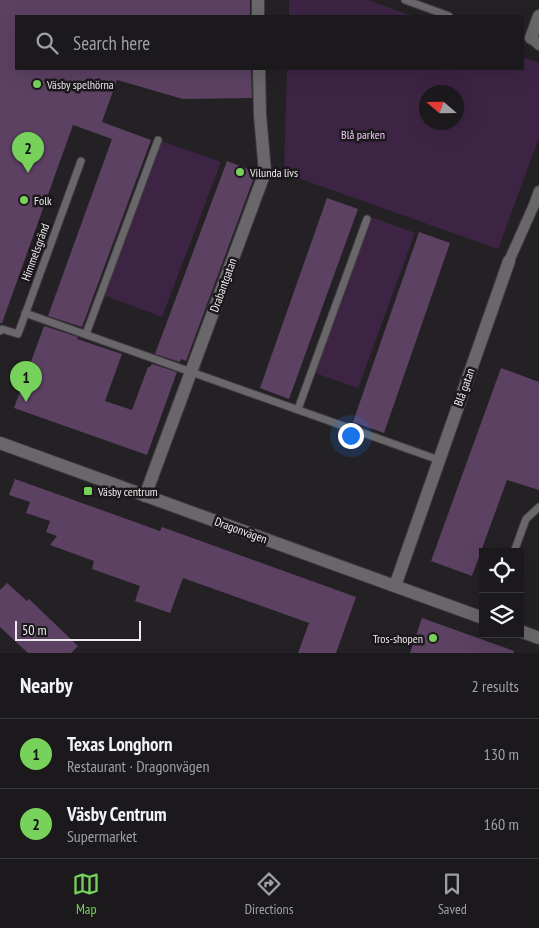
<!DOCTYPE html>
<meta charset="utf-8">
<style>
:root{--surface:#1b191c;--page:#242225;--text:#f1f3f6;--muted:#a0a0a3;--line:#39383b;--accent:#76d25a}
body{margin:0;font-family:"PT Sans Narrow",sans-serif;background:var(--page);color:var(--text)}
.controls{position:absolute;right:15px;bottom:15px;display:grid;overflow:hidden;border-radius:0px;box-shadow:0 5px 20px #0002}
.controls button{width:45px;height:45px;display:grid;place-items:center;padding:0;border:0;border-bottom:1px solid var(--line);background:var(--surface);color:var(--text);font:25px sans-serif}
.compass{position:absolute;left:419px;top:85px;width:45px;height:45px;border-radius:50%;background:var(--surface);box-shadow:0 5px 20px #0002;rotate:290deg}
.scale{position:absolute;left:15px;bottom:12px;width:126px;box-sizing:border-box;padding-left:5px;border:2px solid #eceaec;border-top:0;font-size:14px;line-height:18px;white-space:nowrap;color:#eceaec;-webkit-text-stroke:4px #1b181b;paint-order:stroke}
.you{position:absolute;left:350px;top:435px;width:18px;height:18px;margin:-12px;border:4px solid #fff;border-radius:50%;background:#1a73e8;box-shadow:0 0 0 8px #1a73e833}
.badge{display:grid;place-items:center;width:32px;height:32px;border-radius:50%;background:var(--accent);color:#111;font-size:16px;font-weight:700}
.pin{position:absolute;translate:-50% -41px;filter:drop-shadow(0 1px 2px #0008)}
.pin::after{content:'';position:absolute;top:26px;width:18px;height:15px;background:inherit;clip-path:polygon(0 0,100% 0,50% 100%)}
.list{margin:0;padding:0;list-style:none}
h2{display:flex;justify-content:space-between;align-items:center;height:65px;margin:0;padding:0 20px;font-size:21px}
h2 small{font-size:16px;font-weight:400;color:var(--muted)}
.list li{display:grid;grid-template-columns:32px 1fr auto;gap:15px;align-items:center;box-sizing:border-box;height:70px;padding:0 20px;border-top:1px solid var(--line)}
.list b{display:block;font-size:19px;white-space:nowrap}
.list p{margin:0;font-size:16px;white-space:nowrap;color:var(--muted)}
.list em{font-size:16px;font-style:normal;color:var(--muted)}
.icon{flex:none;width:28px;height:28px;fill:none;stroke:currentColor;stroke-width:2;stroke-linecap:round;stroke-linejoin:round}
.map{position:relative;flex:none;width:539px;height:653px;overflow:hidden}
.search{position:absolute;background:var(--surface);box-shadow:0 5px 20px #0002;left:15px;right:15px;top:15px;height:55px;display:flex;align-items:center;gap:12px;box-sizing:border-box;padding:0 18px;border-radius:0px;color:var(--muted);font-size:19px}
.sheet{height:205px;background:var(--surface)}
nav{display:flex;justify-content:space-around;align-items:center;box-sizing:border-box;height:70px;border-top:1px solid var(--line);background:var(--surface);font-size:14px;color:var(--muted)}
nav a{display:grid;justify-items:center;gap:2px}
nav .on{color:var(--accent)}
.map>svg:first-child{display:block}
.green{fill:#3d2444;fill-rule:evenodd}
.building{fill:#5c4163}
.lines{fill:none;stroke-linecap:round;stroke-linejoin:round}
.service-casing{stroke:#403d41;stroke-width:9}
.pedestrian-casing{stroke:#403d41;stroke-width:12}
.minor-casing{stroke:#403d41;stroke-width:14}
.service{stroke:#696769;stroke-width:7}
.pedestrian{stroke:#696769;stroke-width:10}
.minor{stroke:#696769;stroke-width:12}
.poi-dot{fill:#76d25a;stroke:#1b181b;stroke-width:2}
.labels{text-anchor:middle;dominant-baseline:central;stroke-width:5;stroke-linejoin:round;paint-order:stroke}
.poi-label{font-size:12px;fill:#eceaec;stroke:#1b181b;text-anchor:start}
.park-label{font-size:12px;fill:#edc8f8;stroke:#1b181b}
.street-label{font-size:12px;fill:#eceaec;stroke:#1b181b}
</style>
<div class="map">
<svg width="539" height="653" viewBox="0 0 539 653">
<rect width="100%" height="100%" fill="#242125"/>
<path class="green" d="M 289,0 L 368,0 L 412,16 L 289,16 Z
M 523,57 L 539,63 L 539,138 L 498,249 L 284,173 L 287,69 L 523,69 ZM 456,92 L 456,122 L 426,122 L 426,92 Z
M 158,140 L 221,162 L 162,317 L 101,294 Z
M 368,216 L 415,233 L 358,388 L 312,372 Z"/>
<path class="building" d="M 0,0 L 250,0 L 250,16 L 16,16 L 16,69 L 251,69 L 252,98 L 183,99 L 117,80 L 102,122 L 151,140 L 82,327 L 48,316 L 112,139 L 73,125 L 2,323 L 0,323 Z
M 227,161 L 256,172 L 186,361 L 181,359 L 180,362 L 155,354 Z
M 327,198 L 358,209 L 289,399 L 260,388 Z
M 419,232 L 450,243 L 384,433 L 353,422 Z
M 44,326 L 78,337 L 77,339 L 122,354 L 105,401 L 132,410 L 148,367 L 150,367 L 152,364 L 177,372 L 147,455 L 14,408 Z
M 501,368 L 539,382 L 539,490 L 507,480 L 472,576 L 431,561 Z
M 15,479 L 160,531 L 162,527 L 356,597 L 336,653 L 298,653 L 309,623 L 183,578 L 170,613 L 135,601 L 140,586 L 92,569 L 94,561 L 50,545 L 57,536 L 46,532 L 50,521 L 26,513 L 30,502 L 9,495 Z
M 7,583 L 27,601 L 29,599 L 78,646 L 71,653 L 28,653 L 0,627 L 0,590 Z
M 422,618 L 514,651 L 514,653 L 410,653 Z"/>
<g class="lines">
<g class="service-casing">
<path id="service" d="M 405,0 L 449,16
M 25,313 L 439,460
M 0,331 L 2,329 L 18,334 L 81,161
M 86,334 L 158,140
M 298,409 L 367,219
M 514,552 L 526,519 L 539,507"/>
</g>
<g class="pedestrian-casing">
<path id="pedestrian" d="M 531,38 L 539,45
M 509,261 L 534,205 L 539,191"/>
</g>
<g class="minor-casing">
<path id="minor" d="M 258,0 L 258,16
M 531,38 L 539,16
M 0,443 L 483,618
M 145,496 L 265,172 L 260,115 L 259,69
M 395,586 L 509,261
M 520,631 L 539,638"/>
</g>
<use href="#service" class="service"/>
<use href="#pedestrian" class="pedestrian"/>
<use href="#minor" class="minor"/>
</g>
<g class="poi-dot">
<circle cx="37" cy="84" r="5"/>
<circle cx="240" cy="172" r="5"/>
<circle cx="24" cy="200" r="5"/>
<rect x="83" y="486" width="10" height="10" rx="2.5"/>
<circle cx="433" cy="638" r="5"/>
</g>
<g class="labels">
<g class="poi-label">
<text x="47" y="84">Väsby spelhörna</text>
<text x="250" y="172">Vilunda livs</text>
<text x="34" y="200">Folk</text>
<text x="98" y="491">Väsby centrum</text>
<text x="423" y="638" text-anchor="end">Tros-shopen</text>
</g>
<g class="park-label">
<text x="363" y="134">Blå parken</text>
</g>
<g class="street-label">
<text transform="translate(35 252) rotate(-70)">Himmelsgränd</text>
<text transform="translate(223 285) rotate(-70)">Drabantgatan</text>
<text transform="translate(464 387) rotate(-70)">Blå gatan</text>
<text transform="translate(241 530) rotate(20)">Dragonvägen</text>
</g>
</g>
</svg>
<div class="controls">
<button><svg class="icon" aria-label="locate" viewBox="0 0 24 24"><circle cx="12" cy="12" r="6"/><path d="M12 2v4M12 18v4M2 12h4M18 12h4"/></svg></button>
<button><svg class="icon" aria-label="layers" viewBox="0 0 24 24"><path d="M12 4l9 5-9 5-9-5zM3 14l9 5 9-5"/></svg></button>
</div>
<svg class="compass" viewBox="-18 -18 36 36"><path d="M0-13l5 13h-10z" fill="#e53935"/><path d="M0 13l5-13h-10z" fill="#a0a0a3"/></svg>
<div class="scale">50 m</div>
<div class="you"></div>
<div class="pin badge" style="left:26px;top:402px">1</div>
<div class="pin badge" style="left:28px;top:173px">2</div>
<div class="search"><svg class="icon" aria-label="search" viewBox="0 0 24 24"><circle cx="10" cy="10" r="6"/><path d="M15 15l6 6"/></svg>Search here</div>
</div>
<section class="sheet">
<h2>Nearby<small>2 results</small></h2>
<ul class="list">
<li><span class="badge">1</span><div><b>Texas Longhorn</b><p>Restaurant · Dragonvägen</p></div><em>130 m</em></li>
<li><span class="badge">2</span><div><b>Väsby Centrum</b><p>Supermarket</p></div><em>160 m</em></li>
</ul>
</section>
<nav>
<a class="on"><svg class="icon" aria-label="map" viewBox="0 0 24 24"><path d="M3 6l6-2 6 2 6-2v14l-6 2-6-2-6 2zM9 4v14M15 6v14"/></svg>Map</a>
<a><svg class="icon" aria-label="directions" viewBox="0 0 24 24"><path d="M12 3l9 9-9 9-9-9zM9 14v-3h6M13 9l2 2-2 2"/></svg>Directions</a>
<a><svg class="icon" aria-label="saved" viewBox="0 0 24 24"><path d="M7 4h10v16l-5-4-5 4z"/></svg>Saved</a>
</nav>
